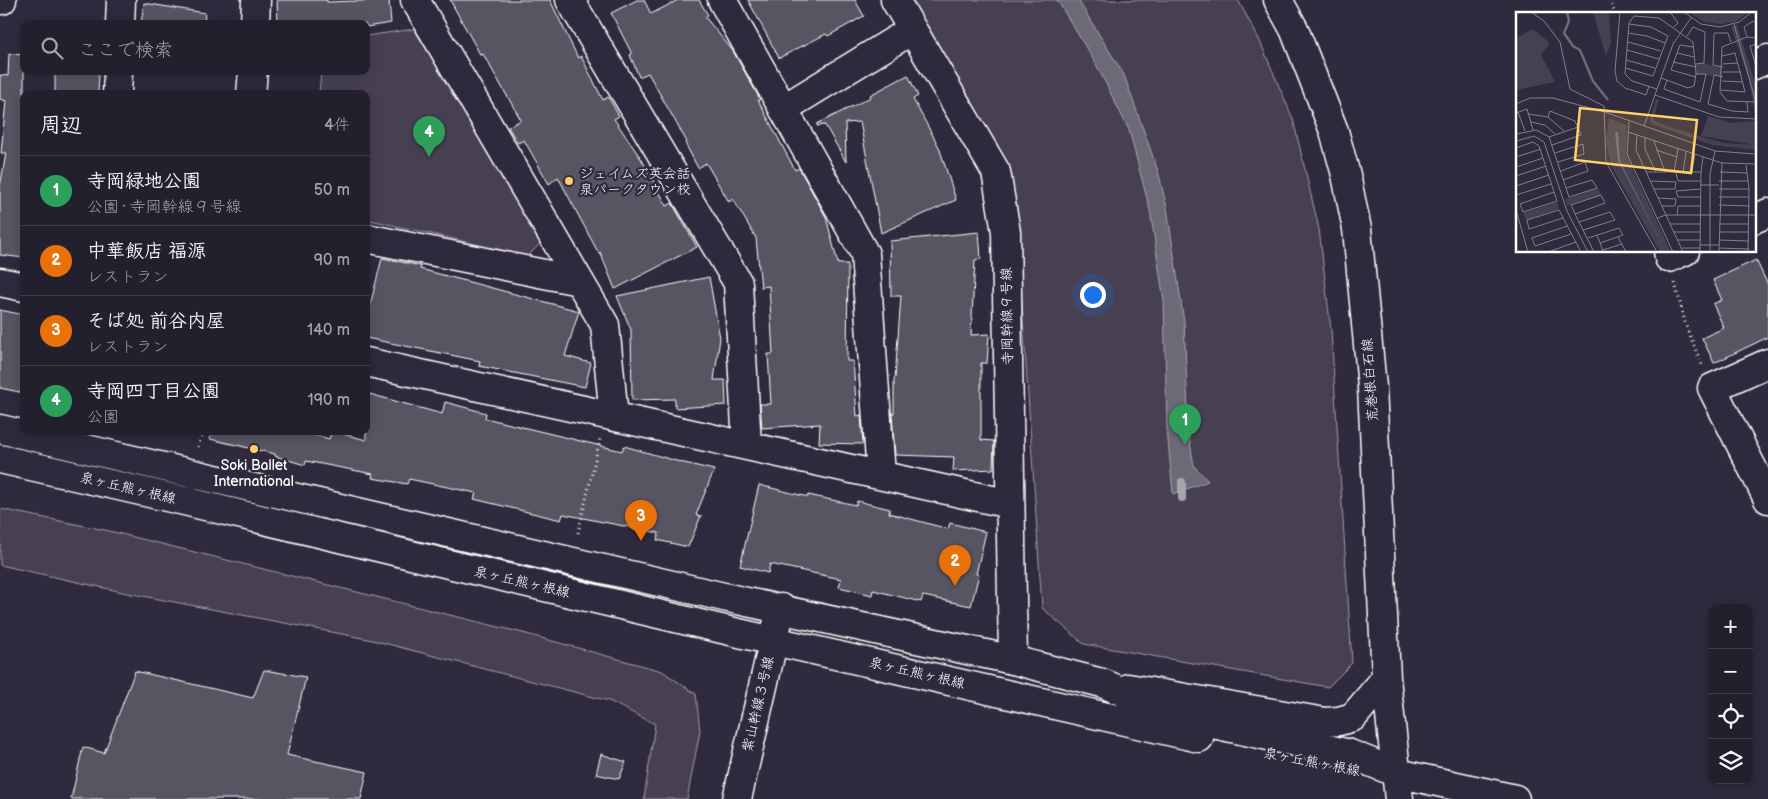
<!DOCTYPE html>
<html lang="ja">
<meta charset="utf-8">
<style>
:root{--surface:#23202e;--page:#2b2836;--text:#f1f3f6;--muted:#a3a3aa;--line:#403e4a;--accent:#ffd166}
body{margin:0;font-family:"Balsamiq Sans","Klee One",sans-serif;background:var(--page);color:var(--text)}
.controls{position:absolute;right:15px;bottom:15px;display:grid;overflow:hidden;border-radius:10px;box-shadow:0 2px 12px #0003}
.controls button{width:45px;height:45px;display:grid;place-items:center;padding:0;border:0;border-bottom:1px solid var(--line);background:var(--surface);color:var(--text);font:25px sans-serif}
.you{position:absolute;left:1092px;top:294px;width:18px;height:18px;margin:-12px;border:4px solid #fff;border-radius:50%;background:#1a73e8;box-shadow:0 0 0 8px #1a73e833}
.badge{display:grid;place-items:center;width:32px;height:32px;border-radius:50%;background:var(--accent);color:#fff;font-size:16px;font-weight:700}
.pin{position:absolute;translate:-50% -41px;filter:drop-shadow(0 1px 2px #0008)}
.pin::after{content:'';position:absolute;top:26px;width:18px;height:15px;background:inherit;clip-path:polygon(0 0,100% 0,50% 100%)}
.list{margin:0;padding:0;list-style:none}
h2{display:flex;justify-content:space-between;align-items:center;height:65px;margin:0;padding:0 20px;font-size:21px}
h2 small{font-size:16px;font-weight:400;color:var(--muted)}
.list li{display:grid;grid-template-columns:32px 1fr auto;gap:15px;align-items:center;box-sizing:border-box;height:70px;padding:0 20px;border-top:1px solid var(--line)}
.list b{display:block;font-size:19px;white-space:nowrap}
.list p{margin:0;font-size:16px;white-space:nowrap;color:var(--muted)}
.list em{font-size:16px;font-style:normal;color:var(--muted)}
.icon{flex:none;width:28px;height:28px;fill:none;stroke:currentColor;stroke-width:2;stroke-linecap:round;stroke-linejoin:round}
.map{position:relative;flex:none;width:1768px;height:799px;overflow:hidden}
.search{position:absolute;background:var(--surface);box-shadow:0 2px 12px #0003;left:20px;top:20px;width:350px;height:55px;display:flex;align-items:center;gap:12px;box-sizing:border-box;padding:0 18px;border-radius:10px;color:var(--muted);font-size:19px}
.panel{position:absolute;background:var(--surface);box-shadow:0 2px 12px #0003;left:20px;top:90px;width:350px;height:345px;border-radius:10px}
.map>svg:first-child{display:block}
.green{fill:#464152;stroke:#a2a0a8}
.water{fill:#6d6a77;stroke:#a7a6ad}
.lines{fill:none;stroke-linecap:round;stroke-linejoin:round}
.stream{stroke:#a7a6ad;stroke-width:8}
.building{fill:#595564;stroke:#fff}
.minor-casing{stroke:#fff;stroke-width:31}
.major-casing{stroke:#fff;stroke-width:31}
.path{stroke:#fff;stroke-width:3;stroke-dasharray:1 4;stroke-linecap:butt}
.minor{stroke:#2f2a3d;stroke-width:28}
.major{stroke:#2f2a3d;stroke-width:28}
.poi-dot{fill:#ffd166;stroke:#2f2a3d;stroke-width:2}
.labels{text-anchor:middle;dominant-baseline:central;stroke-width:4.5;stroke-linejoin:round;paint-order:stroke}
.poi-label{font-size:14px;fill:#fff;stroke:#2f2a3d;text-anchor:start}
.street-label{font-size:14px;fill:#fff;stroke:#2f2a3d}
.inset-river{fill:none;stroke:#6d6a77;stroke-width:2.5}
.inset-road{fill:none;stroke:#827f8b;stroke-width:1}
.view{fill:#ffd166;fill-opacity:0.15;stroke:#ffd166;stroke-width:2.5}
.inset-edge{fill:none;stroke:#fff;stroke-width:2.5}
</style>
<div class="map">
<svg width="1768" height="799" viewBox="0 0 1768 799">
<rect width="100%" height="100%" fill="#2f2a3d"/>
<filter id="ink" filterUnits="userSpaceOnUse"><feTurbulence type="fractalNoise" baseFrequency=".02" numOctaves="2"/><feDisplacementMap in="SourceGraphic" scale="10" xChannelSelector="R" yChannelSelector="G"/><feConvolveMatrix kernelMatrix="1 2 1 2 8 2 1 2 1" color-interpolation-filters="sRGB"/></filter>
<g filter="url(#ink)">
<path class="green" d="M 905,0 L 1238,0 L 1259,39 L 1293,119 L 1319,229 L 1331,330 L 1352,663 L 1328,687 L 1084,644 L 1042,608 L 1018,242 Z
M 414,29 L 544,240 L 528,256 L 366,219 L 366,94 L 319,94 L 321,71 L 366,71 L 366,36 Z
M 0,509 L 105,530 L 523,633 L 662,671 L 696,694 L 700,731 L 687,799 L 644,799 L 655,724 L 609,701 L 368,639 L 127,593 L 0,565 Z"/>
<path class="water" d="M 1057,0 L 1078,0 L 1124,75 L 1158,171 L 1167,208 L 1184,322 L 1189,436 L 1194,466 L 1208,481 L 1173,494 L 1167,429 L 1164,301 L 1150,210 L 1129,130 L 1096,64 Z"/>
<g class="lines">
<path class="stream" d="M 1182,482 L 1182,498"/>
</g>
<path class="building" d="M 277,0 L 327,0 L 327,2 L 389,0 L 391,23 L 366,27 L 366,24 L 278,24 Z
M 450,0 L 550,0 L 578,58 L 581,56 L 603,100 L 608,97 L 619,116 L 614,119 L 642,160 L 667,206 L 672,203 L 697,247 L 615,289 L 600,252 L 599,254 L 558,177 L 549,184 L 524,140 L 518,143 L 508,127 L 521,120 L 483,54 L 481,56 Z
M 637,0 L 644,0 L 651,14 L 678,0 L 699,0 L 708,15 L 705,17 L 733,51 L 760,99 L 758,100 L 795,170 L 799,168 L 826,217 L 838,264 L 848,264 L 847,361 L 853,361 L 857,416 L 861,415 L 863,444 L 819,443 L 820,424 L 762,428 L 760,404 L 771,404 L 768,354 L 773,354 L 769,286 L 761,287 L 756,238 L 733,199 L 729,202 L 706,163 L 698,168 L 685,143 L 687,142 L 648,73 L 639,77 L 630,55 L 632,54 L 611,13 Z
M 748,0 L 855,0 L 864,16 L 828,36 L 826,34 L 779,58 Z
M 144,3 L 205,13 L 204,24 L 141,24 Z
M 9,54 L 24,55 L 24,258 L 0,255 L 0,187 L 6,153 L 1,153 L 6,101 L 0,99 L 0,75 L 8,76 Z
M 55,71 L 99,71 L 98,94 L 55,94 Z
M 908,75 L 918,96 L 913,99 L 939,147 L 956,200 L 881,233 L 860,122 L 845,123 L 846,162 L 825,125 L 817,126 L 817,124 L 871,97 L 870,95 Z
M 979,232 L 981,259 L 975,260 L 971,335 L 989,334 L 987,363 L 981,363 L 981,440 L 994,441 L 993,469 L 953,471 L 954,457 L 895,455 L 892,414 L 894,413 L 894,378 L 895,378 L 901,296 L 891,296 L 890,241 Z
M 382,258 L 421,266 L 420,269 L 579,311 L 565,356 L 591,363 L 585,387 L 479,366 L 480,361 L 366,338 L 366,322 Z
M 1756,260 L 1768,285 L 1768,337 L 1714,363 L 1702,338 L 1724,328 L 1713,304 L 1722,300 L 1713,280 Z
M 709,277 L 720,338 L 714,380 L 725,380 L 726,405 L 675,408 L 675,399 L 632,400 L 631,330 L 617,296 Z
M 0,310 L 24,315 L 24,393 L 0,388 Z
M 366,393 L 442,414 L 445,402 L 486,413 L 485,418 L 622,451 L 624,446 L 680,462 L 714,470 L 696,515 L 701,516 L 688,547 L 657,540 L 659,533 L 563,514 L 561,520 L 474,499 L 476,493 L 409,479 L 407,484 L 372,478 L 373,474 L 306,461 L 305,465 L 275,456 L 275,454 L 210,439 L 211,431 L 302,431 L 329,439 L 332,431 L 366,440 Z
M 759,485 L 808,497 L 808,495 L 856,505 L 857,501 L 890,509 L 889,513 L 948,529 L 950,523 L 986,532 L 976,574 L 979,574 L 971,606 L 923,596 L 921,602 L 873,590 L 872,595 L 839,587 L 841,579 L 770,564 L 768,573 L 740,566 Z
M 264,670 L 306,677 L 287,755 L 367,772 L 361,799 L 71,799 L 83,747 L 104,753 L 135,671 L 253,698 Z
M 601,754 L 626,762 L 619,779 L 596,774 Z"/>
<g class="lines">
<g class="minor-casing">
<path id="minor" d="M 0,0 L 2,0
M 415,0 L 605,325 L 614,417
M 570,0 L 738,283 L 747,446
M 722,0 L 865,254 L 881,475
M 895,0 L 996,172 L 1006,232 L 1013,660
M 1278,0 L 1294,29 L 1334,131 L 1346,175 L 1357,229 L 1372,387 L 1386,678 L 1399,799
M 120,24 L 121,0
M 255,24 L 256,0
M 1754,65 L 1768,59
M 117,94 L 118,71
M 251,94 L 253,71
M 783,109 L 912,30
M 1754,219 L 1768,213
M 366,238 L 579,281
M 1668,251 L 1669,258 L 1685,251
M 0,282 L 24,287
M 366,362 L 1010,504
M 1768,363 L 1712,388 L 1768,499
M 1128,688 L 1325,722 L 1339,721 L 1353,717 L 1386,678
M 1397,773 L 1515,799
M 737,799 L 781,608"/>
</g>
<g class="major-casing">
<path id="major" d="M 0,429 L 724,597 L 1013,660 L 1102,683 L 1186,718 L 1350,754 L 1397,773
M 0,459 L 180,500 L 717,628 L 1199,738"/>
</g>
<path class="path" d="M 1610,0 L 1615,14
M 1675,283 L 1686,326 L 1702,365
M 198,447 L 203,431
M 578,533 L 600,439"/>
<use href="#minor" class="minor"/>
<use href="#major" class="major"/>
</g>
</g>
<g class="poi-dot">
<circle cx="569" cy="181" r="5"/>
<circle cx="254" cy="449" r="5"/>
</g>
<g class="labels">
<g class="poi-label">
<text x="579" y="173">ジェイムズ英会話<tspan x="579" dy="16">泉パークタウン校</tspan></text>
<text x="254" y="465" text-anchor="middle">Soki Ballet<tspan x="254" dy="16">International</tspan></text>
</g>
<g class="street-label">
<text transform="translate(1007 316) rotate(-91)">寺岡幹線９号線</text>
<text transform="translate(1370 380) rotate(-94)">荒巻根白石線</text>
<text transform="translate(128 488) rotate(13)">泉ヶ丘熊ヶ根線</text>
<text transform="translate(522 582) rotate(13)">泉ヶ丘熊ヶ根線</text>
<text transform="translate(917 673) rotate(13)">泉ヶ丘熊ヶ根線</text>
<text transform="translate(758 704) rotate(-77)">紫山幹線３号線</text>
<text transform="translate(1312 762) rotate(11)">泉ヶ丘熊ヶ根線</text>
</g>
</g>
<g transform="translate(1516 12)">
<rect width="240" height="240" fill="#2f2a3d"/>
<path d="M 77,0 L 93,0 L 95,31 L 90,44 ZM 172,0 L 233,0 L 219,10 L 205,12 L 188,10 ZM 221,13 L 240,74 L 240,106 L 233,68 L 215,15 ZM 17,17 L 34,31 L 25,43 L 39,70 L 0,78 L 0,26 ZM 188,51 L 206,56 L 206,65 L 180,62 L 179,52 ZM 140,87 L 143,88 L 137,108 L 156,116 L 208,131 L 240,133 L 185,124 L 192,104 L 216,111 L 240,109 L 240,138 L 196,133 L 136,112 L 134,108 ZM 93,106 L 111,113 L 110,143 L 155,240 L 144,240 L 95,154 L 90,130 ZM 82,176 L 85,183 L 51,194 L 49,187 ZM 41,190 L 43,197 L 10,208 L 7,201 Z" fill="#464152"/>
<path d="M 99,120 L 102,120 L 104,149 L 150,240 L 102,148 Z" fill="#6d6a77"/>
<path class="inset-river" d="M 51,0 L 53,9 L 48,21 L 57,34 L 64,38 L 77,69 L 92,88"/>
<path class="inset-road" d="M 15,0 L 28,9 L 44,30 L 54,77 L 88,94 L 90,150 L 141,240M 104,0 L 99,59 L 101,69 L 109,76 L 130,83 L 133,74M 154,0 L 162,11 L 158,15M 168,0 L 185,12 L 204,15 L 223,10 L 236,0M 218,12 L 240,91M 112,21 L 131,24 L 149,31M 171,24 L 177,15 L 189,20 L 188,51 L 179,52M 231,25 L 228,15 L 237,9 L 240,12M 240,26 L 231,25 L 206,35 L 204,80 L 211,89 L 240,90M 112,30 L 145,39M 240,32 L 234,34 L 240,54M 177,35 L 164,33 L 155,58 L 180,65M 111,38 L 143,47M 161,41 L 178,45M 110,48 L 139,56M 157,50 L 180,55M 207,52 L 222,51M 207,55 L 197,53 L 198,21 L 212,21 L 215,30M 109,56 L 137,64 L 152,24 L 135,15 L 113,12M 207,60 L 225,60M 207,65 L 198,63 L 192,92 L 216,99 L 232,100 L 231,90M 151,68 L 148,77 L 184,90 L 190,62 L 180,62M 206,69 L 227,70M 141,77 L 116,69 L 109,62 L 113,11 L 118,4 L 143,6 L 177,30 L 180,62 L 178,74 L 172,76 L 145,66M 205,78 L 229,80 L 219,41 L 206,44M 139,83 L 203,105 L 240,107M 0,92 L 14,86 L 37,86 L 89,100M 2,100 L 9,119M 89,100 L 199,139 L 240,142M 0,101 L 11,97 L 17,118M 13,102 L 32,105 L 48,119M 32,105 L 34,99 L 59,109 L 65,123 L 36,133M 15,110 L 29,113 L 39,122M 113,110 L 111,142 L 157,240M 128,114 L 157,32 L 175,6M 0,119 L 1,122 L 20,118 L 33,125 L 53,185 L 81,176 L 76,168 L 50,176M 112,120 L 206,151 L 240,152M 121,123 L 120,138 L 167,240M 33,125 L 62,115M 129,126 L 129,137 L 140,160M 0,129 L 18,124 L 28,130 L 51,199 L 72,240M 138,129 L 149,160M 0,136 L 17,130 L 23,134 L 41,189 L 7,200 L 4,192 L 38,180M 140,138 L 161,145M 39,141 L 67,132 L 68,142 L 42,150M 0,145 L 25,137M 230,153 L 233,177 L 232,240M 0,155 L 27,146M 45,159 L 69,150 L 72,159 L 47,168M 130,160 L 185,160 L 187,145M 158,160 L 162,137M 176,160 L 179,142M 204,160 L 231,161M 160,161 L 162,169 L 184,169M 167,161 L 170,140M 0,164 L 30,154M 134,169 L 160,170 L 159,177 L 137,177M 203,169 L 232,169M 184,173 L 203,173M 0,174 L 33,163M 203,177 L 233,177M 0,183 L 35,172M 184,185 L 162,185 L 160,179 L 184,177M 203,185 L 233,185M 142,186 L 160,187 L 159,194 L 146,194M 203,193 L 234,194M 0,198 L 12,240M 59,202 L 89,191 L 85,183 L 55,193 L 59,202 L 78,240M 161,203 L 162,194 L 184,194M 47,206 L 13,217 L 11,208 L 43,198 L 65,240M 141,206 L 150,203 L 240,203M 63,210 L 94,200 L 99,208 L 67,218M 154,212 L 184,212M 203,212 L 233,212M 51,214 L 16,226 L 19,234 L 55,222M 158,220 L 184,220M 203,220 L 233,220M 81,223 L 87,239M 102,225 L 110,240M 72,226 L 103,216 L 107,223 L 84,231M 162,228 L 184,228M 203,228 L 233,229M 184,233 L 203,233M 166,236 L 184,236M 203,236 L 233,237M 87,238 L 106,232M 32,240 L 60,230M 184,240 L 185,160M 194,240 L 194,162 L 199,139M 203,240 L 206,151"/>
<path class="view" d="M 64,96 L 181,108 L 175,161 L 59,148 Z"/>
<rect width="240" height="240" class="inset-edge"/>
</g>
</svg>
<div class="controls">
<button>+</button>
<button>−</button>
<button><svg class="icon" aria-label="locate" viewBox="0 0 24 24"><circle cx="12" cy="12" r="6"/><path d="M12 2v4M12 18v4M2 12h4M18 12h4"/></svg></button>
<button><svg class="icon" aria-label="layers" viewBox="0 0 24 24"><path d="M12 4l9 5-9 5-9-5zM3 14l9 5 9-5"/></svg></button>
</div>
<div class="you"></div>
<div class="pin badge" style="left:1185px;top:445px;background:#2e9e5b">1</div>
<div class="pin badge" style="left:955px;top:586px;background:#e8710a">2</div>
<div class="pin badge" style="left:641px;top:541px;background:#e8710a">3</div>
<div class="pin badge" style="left:429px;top:157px;background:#2e9e5b">4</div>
<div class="search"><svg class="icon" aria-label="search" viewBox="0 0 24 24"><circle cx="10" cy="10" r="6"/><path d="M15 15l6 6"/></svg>ここで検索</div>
<section class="panel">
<h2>周辺<small>4件</small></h2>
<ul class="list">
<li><span class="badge" style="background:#2e9e5b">1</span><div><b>寺岡緑地公園</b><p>公園 · 寺岡幹線９号線</p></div><em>50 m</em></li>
<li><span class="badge" style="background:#e8710a">2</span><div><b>中華飯店 福源</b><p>レストラン</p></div><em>90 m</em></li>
<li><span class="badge" style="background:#e8710a">3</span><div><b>そば処 前谷内屋</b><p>レストラン</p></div><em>140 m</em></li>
<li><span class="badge" style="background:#2e9e5b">4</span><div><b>寺岡四丁目公園</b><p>公園</p></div><em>190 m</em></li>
</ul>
</section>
</div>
